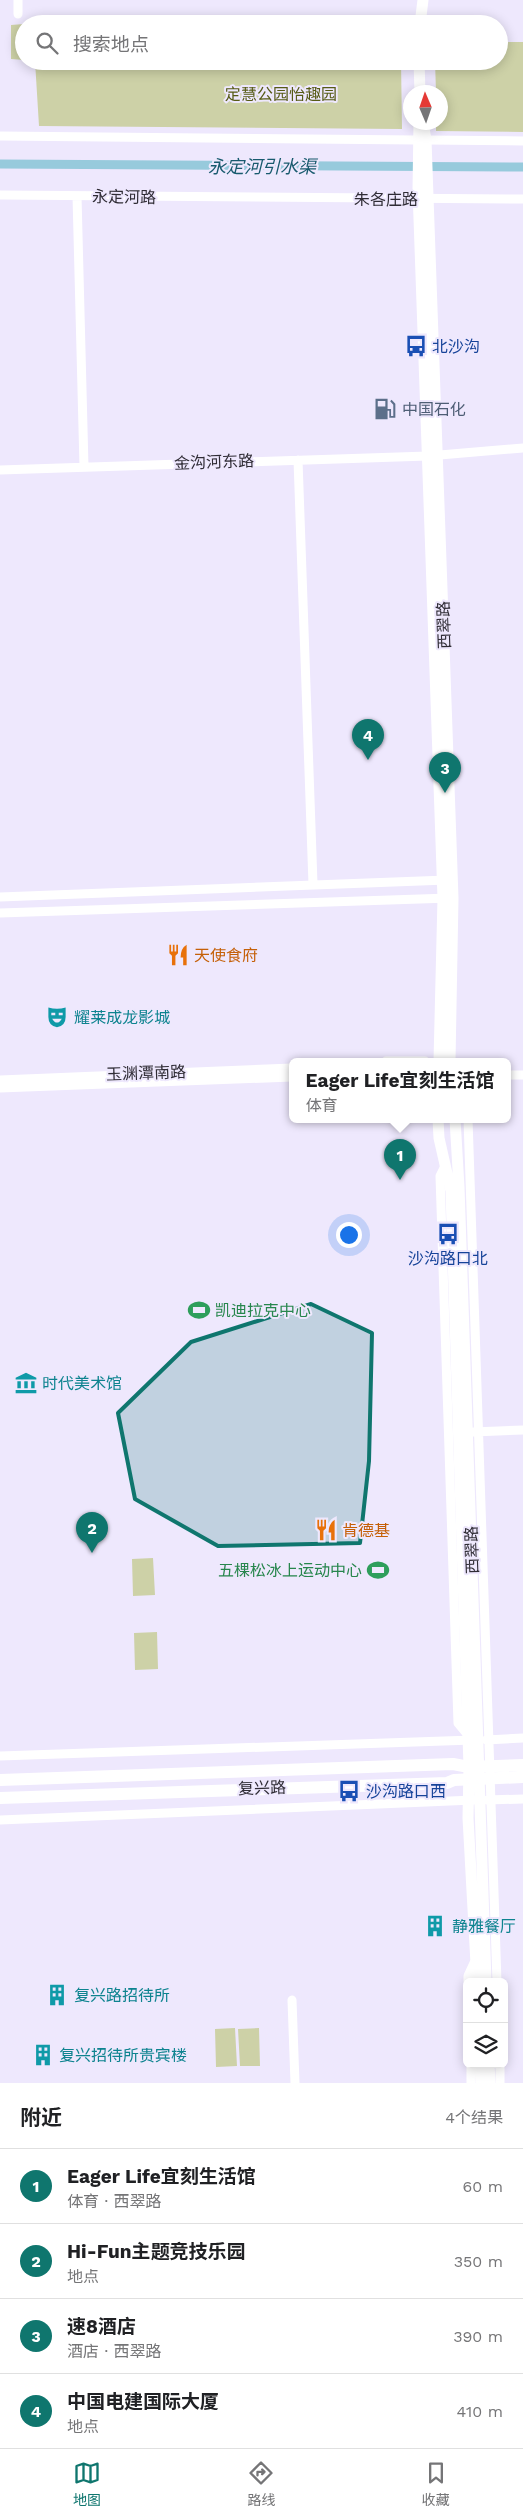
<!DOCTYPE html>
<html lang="zh">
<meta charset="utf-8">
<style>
:root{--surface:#fff;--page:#f2f2f2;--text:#202124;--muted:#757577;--line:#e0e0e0;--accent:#0f766e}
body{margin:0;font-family:"Work Sans","Noto Sans SC",sans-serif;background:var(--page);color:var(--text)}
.controls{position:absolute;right:15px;bottom:15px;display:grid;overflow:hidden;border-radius:8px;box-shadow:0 2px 12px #0003}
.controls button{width:45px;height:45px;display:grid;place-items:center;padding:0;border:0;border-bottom:1px solid var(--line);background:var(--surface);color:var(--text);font:25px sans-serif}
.compass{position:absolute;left:403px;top:85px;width:45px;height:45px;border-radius:50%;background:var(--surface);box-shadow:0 2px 12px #0003;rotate:358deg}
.you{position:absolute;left:348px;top:1234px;width:18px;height:18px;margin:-12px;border:4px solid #fff;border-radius:50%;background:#1a73e8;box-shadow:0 0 0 8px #1a73e833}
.badge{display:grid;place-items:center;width:32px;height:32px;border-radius:50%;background:var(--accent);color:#fff;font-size:16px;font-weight:700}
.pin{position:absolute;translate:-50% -41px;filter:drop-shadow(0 1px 2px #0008)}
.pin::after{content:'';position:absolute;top:26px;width:18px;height:15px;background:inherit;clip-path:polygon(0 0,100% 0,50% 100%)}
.popup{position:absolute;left:289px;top:1058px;width:222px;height:65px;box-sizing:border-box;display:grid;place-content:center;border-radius:8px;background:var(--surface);filter:drop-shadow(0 1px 4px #0005);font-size:16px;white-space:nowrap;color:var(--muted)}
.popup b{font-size:19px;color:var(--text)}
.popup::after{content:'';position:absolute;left:50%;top:100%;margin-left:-10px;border:10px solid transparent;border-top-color:var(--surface)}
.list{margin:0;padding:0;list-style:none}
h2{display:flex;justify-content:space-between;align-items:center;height:65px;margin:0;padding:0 20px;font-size:21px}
h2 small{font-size:16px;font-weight:400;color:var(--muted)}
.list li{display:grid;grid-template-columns:32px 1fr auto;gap:15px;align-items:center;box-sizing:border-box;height:75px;padding:0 20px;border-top:1px solid var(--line)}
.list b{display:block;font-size:19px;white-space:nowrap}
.list p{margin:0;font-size:16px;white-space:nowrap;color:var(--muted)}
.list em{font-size:16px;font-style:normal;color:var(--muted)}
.icon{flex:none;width:28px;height:28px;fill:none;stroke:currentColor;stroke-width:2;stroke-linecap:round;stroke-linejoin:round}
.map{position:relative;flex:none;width:523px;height:2083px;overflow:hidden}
.search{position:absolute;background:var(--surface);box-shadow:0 2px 12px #0003;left:15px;right:15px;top:15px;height:55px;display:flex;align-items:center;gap:12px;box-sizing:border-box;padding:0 18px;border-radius:28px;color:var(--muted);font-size:19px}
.sheet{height:365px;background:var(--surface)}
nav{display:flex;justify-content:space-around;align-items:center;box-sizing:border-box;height:70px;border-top:1px solid var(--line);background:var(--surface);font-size:14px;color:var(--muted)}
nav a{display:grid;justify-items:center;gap:2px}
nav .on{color:var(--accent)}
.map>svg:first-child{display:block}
.green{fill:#cdd1a7}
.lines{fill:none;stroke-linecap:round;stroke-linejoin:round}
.canal{stroke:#97cadc;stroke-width:9}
.minor{stroke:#fff;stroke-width:9}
.major{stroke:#fff;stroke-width:11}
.highway{stroke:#fff;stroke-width:12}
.marked{fill:#0f766e;fill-opacity:0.2;stroke:#0f766e;stroke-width:4;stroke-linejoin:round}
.labels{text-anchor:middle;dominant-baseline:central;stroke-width:4;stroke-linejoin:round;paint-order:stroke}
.park-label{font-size:16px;fill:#565a15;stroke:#eee8fd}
.street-label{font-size:16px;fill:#2f2c35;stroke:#eee8fd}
.transit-label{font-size:16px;fill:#164399;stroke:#eee8fd;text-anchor:start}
.service-label{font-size:16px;fill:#4e5e75;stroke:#eee8fd;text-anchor:start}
.food-label{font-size:16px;fill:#c56008;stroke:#eee8fd;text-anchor:start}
.culture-label{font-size:16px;fill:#0d838f;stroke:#eee8fd;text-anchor:start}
.leisure-label{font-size:16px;fill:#27864d;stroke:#eee8fd;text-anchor:start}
.water-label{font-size:18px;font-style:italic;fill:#185a6e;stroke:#eee8fd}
</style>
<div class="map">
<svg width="523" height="2083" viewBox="0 0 523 2083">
<rect width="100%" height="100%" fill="#eee8fd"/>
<path class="green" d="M 161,19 L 192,22 L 401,24 L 42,24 Z
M 24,24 L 24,60 L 11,59 L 11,25 Z
M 499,42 L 523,42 L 523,132 L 436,131 L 436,123 L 440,122 L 440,92 L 436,92 L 435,61 L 499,61 Z
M 35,61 L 401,61 L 402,129 L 39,126 Z
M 153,1558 L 155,1595 L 133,1596 L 132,1559 Z
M 157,1632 L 158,1669 L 135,1670 L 134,1633 Z
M 235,2028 L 237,2066 L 216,2067 L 215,2029 Z
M 259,2028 L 260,2066 L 240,2066 L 238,2029 Z"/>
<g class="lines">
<path class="canal" d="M 0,164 L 523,167"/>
<path class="minor" d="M 18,0 L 18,14
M 0,136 L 417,140
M 426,140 L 523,141
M 0,195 L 523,199
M 77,196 L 84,467
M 298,460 L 313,884
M 0,470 L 428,456 L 523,448
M 0,897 L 447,880
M 0,913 L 450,898
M 386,1061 L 425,1061
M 508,1075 L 523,1075
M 0,1080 L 292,1068
M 0,1088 L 292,1077
M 468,1119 L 497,1982
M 445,1166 L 440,1176 L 458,1723 L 468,1735
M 473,1432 L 523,1430
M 486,1740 L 523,1738
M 0,1756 L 473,1740
M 487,1800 L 523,1799
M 0,1820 L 474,1800
M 468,1982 L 468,1976 L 474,1963
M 292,2000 L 295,2083
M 471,2064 L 471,2083
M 500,2064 L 500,2083"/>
<path class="major" d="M 420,24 L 423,0
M 419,61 L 420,92
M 419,122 L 418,190 L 443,898 L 439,1061
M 423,122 L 426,140 L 453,898 L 450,1061
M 438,1119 L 439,1138 L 451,1191 L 469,1767 L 468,1818 L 477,1982
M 455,1119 L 459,1187 L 486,1982
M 480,2064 L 481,2083
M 489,2064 L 490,2083"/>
<path class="highway" d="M 0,1780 L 453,1764 L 469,1767 L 523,1765
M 0,1798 L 447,1783 L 454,1780 L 523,1777"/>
</g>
<path class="marked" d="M 311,1304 L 372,1333 L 369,1461 L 360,1543 L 218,1546 L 135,1499 L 118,1413 L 191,1342 Z"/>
<defs>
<g id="bus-bare" transform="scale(1.725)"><path d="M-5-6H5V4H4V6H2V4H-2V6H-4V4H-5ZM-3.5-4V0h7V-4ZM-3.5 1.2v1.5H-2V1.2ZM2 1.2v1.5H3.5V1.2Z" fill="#1a4fb4" stroke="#eee8fd" stroke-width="2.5" paint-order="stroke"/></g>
<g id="fuel-bare" transform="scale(1.725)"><path d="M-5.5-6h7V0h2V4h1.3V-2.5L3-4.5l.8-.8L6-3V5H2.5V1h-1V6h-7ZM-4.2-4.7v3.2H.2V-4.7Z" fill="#5c6f8a" stroke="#eee8fd" stroke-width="2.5" paint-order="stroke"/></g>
<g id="restaurant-bare" transform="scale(1.725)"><path d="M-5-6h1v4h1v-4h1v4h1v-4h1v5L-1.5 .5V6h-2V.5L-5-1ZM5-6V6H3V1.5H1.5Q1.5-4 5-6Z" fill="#e8710a" stroke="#eee8fd" stroke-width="2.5" paint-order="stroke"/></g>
<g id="theatre-bare" transform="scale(1.725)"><path d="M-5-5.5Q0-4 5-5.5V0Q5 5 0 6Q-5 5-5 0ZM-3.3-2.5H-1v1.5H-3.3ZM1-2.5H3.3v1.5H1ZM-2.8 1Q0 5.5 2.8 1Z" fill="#0f9aa8" stroke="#eee8fd" stroke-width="2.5" paint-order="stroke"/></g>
<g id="stadium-bare" transform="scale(1.725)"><path d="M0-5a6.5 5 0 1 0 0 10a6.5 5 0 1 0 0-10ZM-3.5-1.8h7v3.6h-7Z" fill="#2e9e5b" stroke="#eee8fd" stroke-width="2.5" paint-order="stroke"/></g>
<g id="museum-bare" transform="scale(1.725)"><path d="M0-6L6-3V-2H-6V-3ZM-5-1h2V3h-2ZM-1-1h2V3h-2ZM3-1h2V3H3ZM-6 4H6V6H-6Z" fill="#0f9aa8" stroke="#eee8fd" stroke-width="2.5" paint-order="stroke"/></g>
<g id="building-bare" transform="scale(1.725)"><path d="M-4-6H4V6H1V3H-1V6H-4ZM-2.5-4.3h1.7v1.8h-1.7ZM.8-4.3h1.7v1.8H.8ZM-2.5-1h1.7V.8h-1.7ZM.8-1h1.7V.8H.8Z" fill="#0f9aa8" stroke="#eee8fd" stroke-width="2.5" paint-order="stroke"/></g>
</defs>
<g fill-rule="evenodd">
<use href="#bus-bare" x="416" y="346"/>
<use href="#fuel-bare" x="385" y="409"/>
<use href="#restaurant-bare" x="178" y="955"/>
<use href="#theatre-bare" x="57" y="1017"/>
<use href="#bus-bare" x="448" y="1234"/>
<use href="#stadium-bare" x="199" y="1310"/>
<use href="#museum-bare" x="26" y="1383"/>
<use href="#restaurant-bare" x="326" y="1530"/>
<use href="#stadium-bare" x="378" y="1570"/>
<use href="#bus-bare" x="349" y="1791"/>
<use href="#building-bare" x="435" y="1926"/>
<use href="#building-bare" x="57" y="1995"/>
<use href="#building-bare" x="43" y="2055"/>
</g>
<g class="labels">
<g class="park-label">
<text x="281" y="94">定慧公园怡趣园</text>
</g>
<g class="street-label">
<text transform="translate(124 197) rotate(1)">永定河路</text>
<text x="386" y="199">朱各庄路</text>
<text transform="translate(214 462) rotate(-2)">金沟河东路</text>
<text transform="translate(444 625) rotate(-92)">西翠路</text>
<text transform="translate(146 1073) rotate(-2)">玉渊潭南路</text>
<text transform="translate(472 1550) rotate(-92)">西翠路</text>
<text transform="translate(262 1788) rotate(-2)">复兴路</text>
</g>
<g class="transit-label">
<text x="432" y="346">北沙沟</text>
<text x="448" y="1258" text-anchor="middle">沙沟路口北</text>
<text x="366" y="1791">沙沟路口西</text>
</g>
<g class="service-label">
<text x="402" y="409">中国石化</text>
</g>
<g class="food-label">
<text x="194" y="955">天使食府</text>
<text x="342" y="1530">肯德基</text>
</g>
<g class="culture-label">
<text x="74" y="1017">耀莱成龙影城</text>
<text x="42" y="1383">时代美术馆</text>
<text x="452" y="1926">静雅餐厅</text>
<text x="74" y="1995">复兴路招待所</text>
<text x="59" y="2055">复兴招待所贵宾楼</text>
</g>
<g class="leisure-label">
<text x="215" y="1310">凯迪拉克中心</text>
<text x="362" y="1570" text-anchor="end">五棵松冰上运动中心</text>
</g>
<g class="water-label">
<text x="262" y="166">永定河引水渠</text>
</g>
</g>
</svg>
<div class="controls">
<button><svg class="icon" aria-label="locate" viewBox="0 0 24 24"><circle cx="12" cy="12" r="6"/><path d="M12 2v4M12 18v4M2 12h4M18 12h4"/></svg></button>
<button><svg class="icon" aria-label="layers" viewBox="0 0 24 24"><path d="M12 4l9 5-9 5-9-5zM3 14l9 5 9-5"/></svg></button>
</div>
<svg class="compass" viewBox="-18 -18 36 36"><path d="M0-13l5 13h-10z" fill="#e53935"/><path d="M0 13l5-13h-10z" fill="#757577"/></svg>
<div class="you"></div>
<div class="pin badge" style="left:400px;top:1180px">1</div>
<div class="popup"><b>Eager Life宜刻生活馆</b>体育</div>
<div class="pin badge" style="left:92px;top:1553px">2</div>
<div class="pin badge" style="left:445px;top:793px">3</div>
<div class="pin badge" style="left:368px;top:760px">4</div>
<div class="search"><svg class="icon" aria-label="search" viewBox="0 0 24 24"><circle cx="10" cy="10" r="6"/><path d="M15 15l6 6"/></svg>搜索地点</div>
</div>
<section class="sheet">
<h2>附近<small>4个结果</small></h2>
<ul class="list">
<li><span class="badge">1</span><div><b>Eager Life宜刻生活馆</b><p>体育 · 西翠路</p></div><em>60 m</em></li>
<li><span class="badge">2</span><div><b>Hi-Fun主题竞技乐园</b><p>地点</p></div><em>350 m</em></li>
<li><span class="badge">3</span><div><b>速8酒店</b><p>酒店 · 西翠路</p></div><em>390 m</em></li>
<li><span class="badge">4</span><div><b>中国电建国际大厦</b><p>地点</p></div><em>410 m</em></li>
</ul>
</section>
<nav>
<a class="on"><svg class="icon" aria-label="map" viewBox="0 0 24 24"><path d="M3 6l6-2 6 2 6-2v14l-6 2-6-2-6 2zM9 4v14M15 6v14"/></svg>地图</a>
<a><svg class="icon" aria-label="directions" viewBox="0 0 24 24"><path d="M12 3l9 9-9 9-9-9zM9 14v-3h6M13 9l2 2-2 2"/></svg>路线</a>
<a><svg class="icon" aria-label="saved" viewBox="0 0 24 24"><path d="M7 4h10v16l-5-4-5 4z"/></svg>收藏</a>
</nav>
